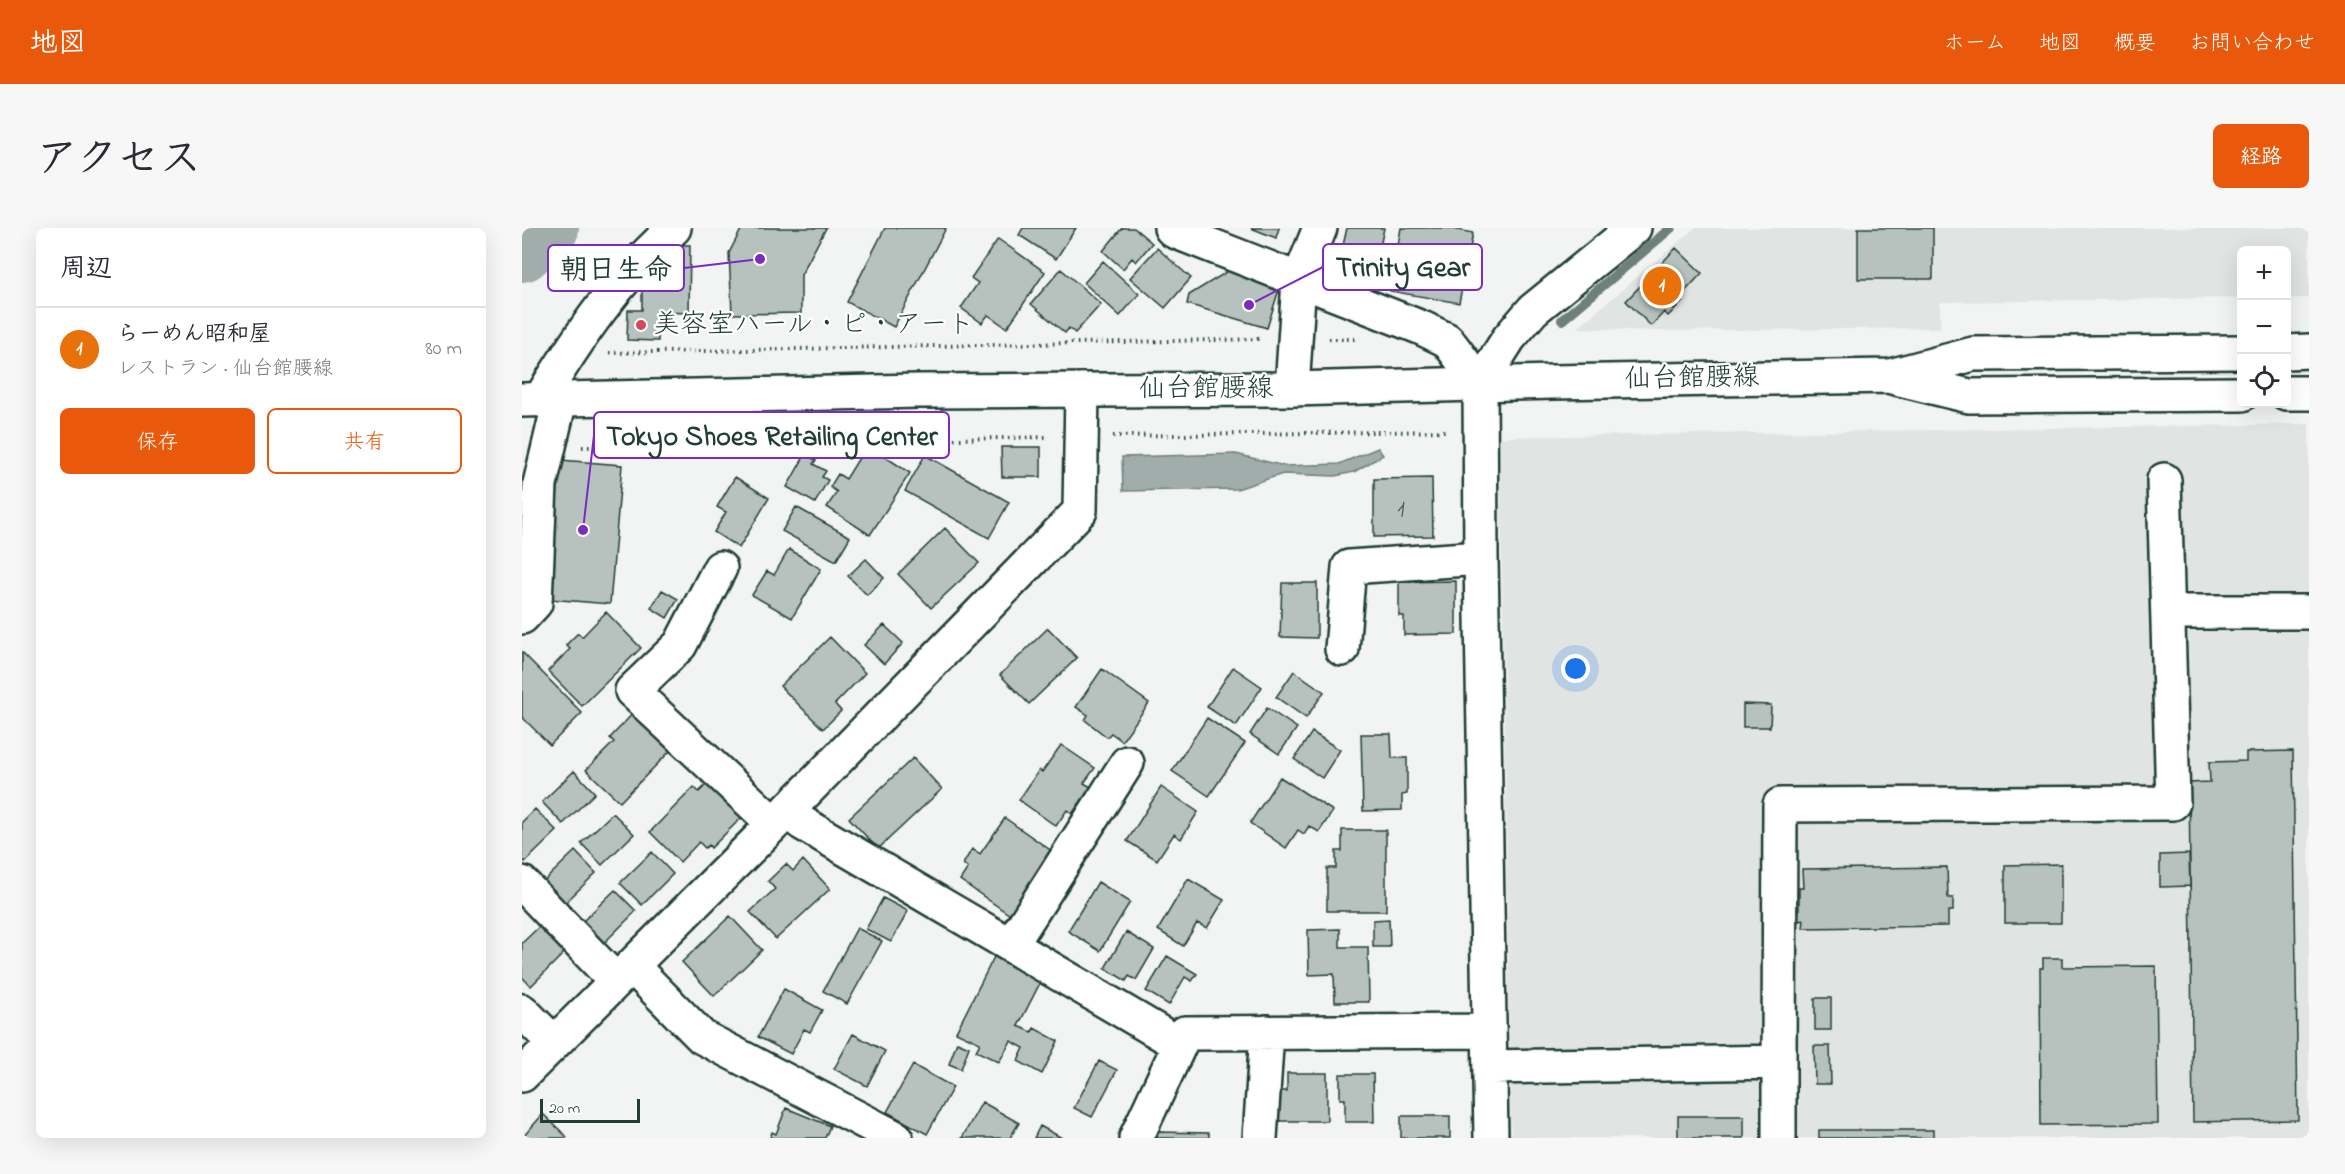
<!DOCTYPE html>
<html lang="ja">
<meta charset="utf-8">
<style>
:root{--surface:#fff;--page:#f7f7f7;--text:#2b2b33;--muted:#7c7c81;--line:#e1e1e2;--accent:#ea580c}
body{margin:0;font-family:"Indie Flower","Klee One",sans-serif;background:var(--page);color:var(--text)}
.controls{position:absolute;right:18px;top:18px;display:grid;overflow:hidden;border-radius:9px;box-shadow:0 6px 24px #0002}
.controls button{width:54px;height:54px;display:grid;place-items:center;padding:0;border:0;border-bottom:2px solid var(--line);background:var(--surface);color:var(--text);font:30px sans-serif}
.scale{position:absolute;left:18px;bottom:15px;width:100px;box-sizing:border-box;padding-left:6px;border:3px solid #1f3d34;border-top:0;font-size:16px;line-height:21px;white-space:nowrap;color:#1f3d34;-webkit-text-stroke:4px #fff;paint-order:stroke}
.you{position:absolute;left:1054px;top:441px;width:21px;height:21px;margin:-15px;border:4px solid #fff;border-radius:50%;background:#1a73e8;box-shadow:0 0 0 9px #1a73e833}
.badge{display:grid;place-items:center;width:39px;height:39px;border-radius:50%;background:var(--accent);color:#fff;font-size:20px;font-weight:700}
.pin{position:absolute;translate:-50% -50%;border:3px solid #fff;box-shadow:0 2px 6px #0006}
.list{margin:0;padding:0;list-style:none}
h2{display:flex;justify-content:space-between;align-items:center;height:78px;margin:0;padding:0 24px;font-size:26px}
h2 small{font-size:20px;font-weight:400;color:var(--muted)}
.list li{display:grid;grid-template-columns:39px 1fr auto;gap:18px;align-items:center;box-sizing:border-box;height:84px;padding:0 24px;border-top:2px solid var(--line)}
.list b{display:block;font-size:22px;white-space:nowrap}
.list p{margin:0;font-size:20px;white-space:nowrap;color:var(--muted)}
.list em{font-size:20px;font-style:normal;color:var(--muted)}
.actions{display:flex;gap:12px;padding:18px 24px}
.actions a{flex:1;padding:14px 0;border:2px solid var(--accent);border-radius:9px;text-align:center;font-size:21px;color:var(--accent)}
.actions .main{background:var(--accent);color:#fff}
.icon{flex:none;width:33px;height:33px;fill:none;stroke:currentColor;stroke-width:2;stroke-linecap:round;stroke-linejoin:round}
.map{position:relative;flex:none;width:1787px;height:910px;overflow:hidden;border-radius:9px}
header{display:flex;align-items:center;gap:36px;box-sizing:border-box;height:84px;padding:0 30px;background:var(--accent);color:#fff}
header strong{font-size:28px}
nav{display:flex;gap:33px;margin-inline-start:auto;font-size:21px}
.intro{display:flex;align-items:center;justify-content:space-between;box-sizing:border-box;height:144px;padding:0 36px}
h1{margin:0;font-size:42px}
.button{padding:15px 27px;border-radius:9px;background:var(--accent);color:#fff;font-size:21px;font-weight:700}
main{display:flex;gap:36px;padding:0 36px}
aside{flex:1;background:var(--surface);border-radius:9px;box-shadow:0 6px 24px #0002}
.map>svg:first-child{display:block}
.built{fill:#e0e4e3}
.water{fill:#a1adaa;stroke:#6d807b;stroke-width:1.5}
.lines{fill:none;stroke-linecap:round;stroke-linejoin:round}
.stream{stroke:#6d807b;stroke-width:10}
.river{stroke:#a1adaa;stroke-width:60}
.building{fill:#b7c1bd;stroke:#1f3d34;stroke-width:1.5}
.minor-casing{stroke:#1f3d34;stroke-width:38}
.major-casing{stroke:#1f3d34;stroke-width:38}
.path{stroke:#1f3d34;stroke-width:4;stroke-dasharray:1.5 4.5;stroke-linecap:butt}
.minor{stroke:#fff;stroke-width:33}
.major{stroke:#fff;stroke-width:33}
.poi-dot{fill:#d1495b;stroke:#fff;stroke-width:2}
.labels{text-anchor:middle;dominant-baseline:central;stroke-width:4.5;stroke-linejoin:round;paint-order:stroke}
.number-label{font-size:24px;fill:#455e56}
.poi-label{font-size:27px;fill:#1f3d34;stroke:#fff;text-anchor:start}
.street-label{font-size:27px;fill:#1f3d34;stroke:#fff}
.leader{fill:none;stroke:#7b2cbf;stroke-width:2}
.callout-dot{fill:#7b2cbf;stroke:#fff;stroke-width:2}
.callout{fill:#fff;stroke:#7b2cbf;stroke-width:2}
.callout-label{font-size:28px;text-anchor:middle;font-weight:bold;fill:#1f3d34}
</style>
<header>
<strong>地図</strong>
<nav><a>ホーム</a><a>地図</a><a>概要</a><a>お問い合わせ</a></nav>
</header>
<div class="intro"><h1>アクセス</h1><a class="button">経路</a></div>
<main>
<aside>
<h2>周辺<small></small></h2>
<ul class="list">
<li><span class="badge" style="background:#e8710a">1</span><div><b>らーめん昭和屋</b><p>レストラン · 仙台館腰線</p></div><em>80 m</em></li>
</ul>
<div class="actions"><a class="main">保存</a><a>共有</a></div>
</aside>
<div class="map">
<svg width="1787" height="910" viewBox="0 0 1787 910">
<rect width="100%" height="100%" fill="#f2f3f3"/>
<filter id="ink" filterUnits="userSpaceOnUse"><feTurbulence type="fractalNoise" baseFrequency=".0167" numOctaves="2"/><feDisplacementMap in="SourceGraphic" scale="12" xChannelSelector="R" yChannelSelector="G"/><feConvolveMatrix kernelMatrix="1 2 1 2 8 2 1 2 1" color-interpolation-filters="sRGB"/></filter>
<g filter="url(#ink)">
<path class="built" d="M 1173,0 L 1787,0 L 1787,70 L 1765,70 L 1764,22 L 1720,22 L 1719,70 L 1418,74 L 1418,100 L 1134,103 L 1055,100 Z
M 1787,196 L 1787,910 L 989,910 L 978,209 Z"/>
<path class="water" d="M 856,220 L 861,227 L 832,244 L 813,248 L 761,246 L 715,261 L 601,263 L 600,229 L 714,226 L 762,238 L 817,236 Z"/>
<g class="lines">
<path class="stream" d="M 1040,92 L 1149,0"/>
<path class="river" d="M 0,24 L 27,0"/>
</g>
<path class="building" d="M 220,0 L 304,0 L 279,47 L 279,85 L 210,86 L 207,25 Z
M 363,0 L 424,0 L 372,99 L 325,74 Z
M 501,0 L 554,0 L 534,31 L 497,7 Z
M 600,0 L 612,0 L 630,15 L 614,34 L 610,30 L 601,41 L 581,23 Z
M 729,0 L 757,0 L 754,10 Z
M 825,0 L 862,0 L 850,57 L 814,48 Z
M 879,0 L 926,0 L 951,5 L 937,75 L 868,63 Z
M 1336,0 L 1411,0 L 1411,51 L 1336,51 Z
M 476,11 L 523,44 L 485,100 L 466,87 L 460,95 L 439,80 L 456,55 L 449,50 Z
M 148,17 L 168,17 L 167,85 L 137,84 L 136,113 L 105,112 L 106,82 L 120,82 L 120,49 Z
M 635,20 L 669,50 L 643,80 L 608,50 Z
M 1154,20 L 1180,45 L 1156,71 L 1160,74 L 1146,88 L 1142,84 L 1129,98 L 1104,73 Z
M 581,33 L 617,66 L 598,88 L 562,55 Z
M 711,40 L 759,55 L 745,100 L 665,76 L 667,67 Z
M 539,41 L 579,76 L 553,105 L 547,100 L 543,105 L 509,76 Z
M 345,217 L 388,245 L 348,307 L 305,279 L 315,264 L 308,259 L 316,246 L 324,251 Z
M 479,219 L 519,219 L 519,249 L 480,249 Z
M 283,227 L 294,232 L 291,236 L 304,243 L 300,249 L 306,252 L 293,275 L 265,259 Z
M 403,227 L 487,274 L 467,310 L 383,263 Z
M 38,232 L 100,237 L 88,376 L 27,371 Z
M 213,249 L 247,270 L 217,320 L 192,304 L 204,284 L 195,279 Z
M 910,250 L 911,308 L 852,309 L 852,251 Z
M 274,279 L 328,309 L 314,333 L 260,303 Z
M 423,300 L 457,335 L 409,380 L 376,346 Z
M 267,321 L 299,341 L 270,390 L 230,367 L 245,343 L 252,347 Z
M 344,331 L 362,350 L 345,367 L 326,348 Z
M 934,353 L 934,406 L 882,407 L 882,388 L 877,388 L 877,354 Z
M 760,355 L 795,355 L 795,410 L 758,409 Z
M 140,362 L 156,371 L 145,390 L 129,380 Z
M 84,384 L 119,420 L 60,478 L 26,443 L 48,421 L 44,417 L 56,405 L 60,409 Z
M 362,397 L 381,415 L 362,436 L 342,417 Z
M 526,400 L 555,430 L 507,476 L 478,447 Z
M 308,409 L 343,445 L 313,476 L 319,483 L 301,501 L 258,458 Z
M 0,424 L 60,485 L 28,517 L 0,489 Z
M 711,439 L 740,459 L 714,498 L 685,479 Z
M 580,441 L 627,475 L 600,513 L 589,505 L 585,509 L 563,492 L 566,487 L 554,479 Z
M 772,443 L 802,464 L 784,490 L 754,469 Z
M 1221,476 L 1249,477 L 1248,499 L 1221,499 Z
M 745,480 L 775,500 L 757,526 L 728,506 Z
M 114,482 L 152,519 L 98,574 L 64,542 L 92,514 L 88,510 Z
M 685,490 L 723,515 L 687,568 L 650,543 Z
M 790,504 L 818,522 L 800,550 L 772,531 Z
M 839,506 L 869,506 L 870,530 L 885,530 L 885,566 L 880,567 L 880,582 L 841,583 Z
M 539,517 L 573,540 L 562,555 L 569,559 L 550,586 L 545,582 L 534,598 L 497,572 L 517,542 L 520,544 Z
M 1771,523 L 1776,892 L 1671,894 L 1667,555 L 1688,554 L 1687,534 L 1724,533 L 1724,524 Z
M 391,530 L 420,561 L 356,621 L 327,590 Z
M 52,543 L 73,565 L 41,596 L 20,574 Z
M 758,549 L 811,583 L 797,604 L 787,598 L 782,606 L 776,602 L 764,620 L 728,595 Z
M 187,554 L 221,588 L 189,620 L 187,617 L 183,620 L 177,614 L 158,634 L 128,604 L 172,559 L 177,564 Z
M 639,559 L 676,584 L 659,611 L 652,606 L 635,632 L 605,613 Z
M 13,581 L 35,603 L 3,634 L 0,631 L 0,594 Z
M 91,585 L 112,606 L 80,637 L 59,615 Z
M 483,590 L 531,624 L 488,687 L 438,652 L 446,640 L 441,636 L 450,621 L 458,626 Z
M 820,602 L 864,602 L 864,683 L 805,683 L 805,640 L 814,640 L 814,623 L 820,623 Z
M 53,623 L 74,645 L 42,676 L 21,654 Z
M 130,624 L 151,646 L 120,677 L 98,655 Z
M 1667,626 L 1668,658 L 1638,659 L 1638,627 Z
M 281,632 L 308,661 L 254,711 L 228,684 L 253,661 L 246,653 L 264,636 L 271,643 Z
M 1539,636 L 1539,695 L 1483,695 L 1483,637 Z
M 1425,639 L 1426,670 L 1431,670 L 1431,683 L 1426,683 L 1426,698 L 1281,700 L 1282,692 L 1277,693 L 1277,660 L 1281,660 L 1280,641 Z
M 666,651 L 702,672 L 685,700 L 675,695 L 661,718 L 636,702 Z
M 576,654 L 608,674 L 578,723 L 546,703 Z
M 93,662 L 114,683 L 82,715 L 61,693 Z
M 361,670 L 386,683 L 369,714 L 344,701 Z
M 208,688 L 240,722 L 192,768 L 160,734 Z
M 867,691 L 868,719 L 851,719 L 851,692 Z
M 19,697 L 44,723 L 9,758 L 0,749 L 0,715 Z
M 335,700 L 360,713 L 325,776 L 301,763 Z
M 818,701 L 818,719 L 846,719 L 847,774 L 813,774 L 812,746 L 787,747 L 786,702 Z
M 604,704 L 632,721 L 614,752 L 607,748 L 604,753 L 583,740 Z
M 473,727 L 520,751 L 496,798 L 510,804 L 512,800 L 536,813 L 520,846 L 496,833 L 502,820 L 489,813 L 477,834 L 454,823 L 458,815 L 434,804 Z
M 645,728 L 675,746 L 670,753 L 663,749 L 647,777 L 624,763 Z
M 1521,730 L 1540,730 L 1540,739 L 1634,738 L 1636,896 L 1519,897 L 1518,740 L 1521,740 Z
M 262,761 L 300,782 L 288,804 L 282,801 L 269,826 L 236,809 Z
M 1293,770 L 1309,770 L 1309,802 L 1293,802 Z
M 331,806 L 363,823 L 345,858 L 312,841 Z
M 435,814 L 447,819 L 439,841 L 427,836 Z
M 1292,818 L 1308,818 L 1309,856 L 1293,856 Z
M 577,833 L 595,842 L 570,889 L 552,880 Z
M 391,837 L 431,859 L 405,906 L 365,884 Z
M 765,845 L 805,845 L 805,893 L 752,893 L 752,863 L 765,863 Z
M 818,846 L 851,846 L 852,894 L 823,894 L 823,871 L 818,871 Z
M 460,874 L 497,895 L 488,910 L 440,910 Z
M 264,880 L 308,898 L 303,910 L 248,910 L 250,904 L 254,906 Z
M 21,886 L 45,909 L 44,910 L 0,910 Z
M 879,888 L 928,888 L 928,910 L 879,910 Z
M 1156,888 L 1222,888 L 1222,910 L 1156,910 Z
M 518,898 L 540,910 L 512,910 Z
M 1297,902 L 1411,902 L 1411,910 L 1297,910 Z
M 635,904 L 687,905 L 687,910 L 635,910 Z"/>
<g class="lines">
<g class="minor-casing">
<path id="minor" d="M 649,0 L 652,3 L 900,100 L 925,112 L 958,156
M 770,161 L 777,52 L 798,0
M 18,172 C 58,106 95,52 152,0
M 198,340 L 158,417 L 110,463 L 252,596
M 1646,384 L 1785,384
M 0,389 L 13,375 L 18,256 L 38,172
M 820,421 L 827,339 L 959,330
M 265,583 L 280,595 L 657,816
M 0,655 L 94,753
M 489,717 L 605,535
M 110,738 L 180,809 L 374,910
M 0,783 L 32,815
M 1257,834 L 1258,577 L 1651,575 L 1642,252
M 968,839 L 1257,834 L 1257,910
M 0,847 L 265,583 L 558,283 L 560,162
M 614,910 L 663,805 L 967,803
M 738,910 L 745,804
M 969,910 L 959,330 L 958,156 L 987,110 L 1011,82 L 1112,0"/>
</g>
<g class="major-casing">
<path id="major" d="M 1764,124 L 1787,123
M 1370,149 L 1447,168 L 1720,166
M 1764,165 L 1787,165
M 0,172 L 396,163 L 770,161 L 1031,154 L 1368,148 L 1451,126 L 1720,124"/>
</g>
<path class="path" d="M 807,111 L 833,111
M 87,125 L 740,111
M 591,208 L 925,203
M 60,219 L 527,209"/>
<use href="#minor" class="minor"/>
<use href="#major" class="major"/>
</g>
</g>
<circle class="poi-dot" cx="119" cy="97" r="6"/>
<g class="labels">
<g class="number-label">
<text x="879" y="282">1</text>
</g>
<g class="poi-label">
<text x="131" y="97">美容室ハール・ピ・アート</text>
</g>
<g class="street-label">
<text transform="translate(1170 151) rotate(-1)">仙台館腰線</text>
<text x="684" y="161">仙台館腰線</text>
</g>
</g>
<path class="leader" d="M727 77L801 39M238 31L162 40M61 302L72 207"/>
<g class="callout-dot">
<circle cx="727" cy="77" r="6"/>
<circle cx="238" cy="31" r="6"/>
<circle cx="61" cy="302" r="6"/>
</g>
<g class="callout">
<rect x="801" y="16" width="159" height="46" rx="6"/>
<rect x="26" y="17" width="136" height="46" rx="6"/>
<rect x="72" y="184" width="355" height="46" rx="6"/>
</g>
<g class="callout-label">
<text x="881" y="48">Trinity Gear</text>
<text x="94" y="50">朝日生命</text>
<text x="250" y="217">Tokyo Shoes Retailing Center</text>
</g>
</svg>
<div class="controls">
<button>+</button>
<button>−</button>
<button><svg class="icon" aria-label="locate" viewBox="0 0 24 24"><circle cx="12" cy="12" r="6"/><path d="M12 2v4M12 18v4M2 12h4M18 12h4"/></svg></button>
</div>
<div class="scale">20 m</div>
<div class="you"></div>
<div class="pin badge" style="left:1140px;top:58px;background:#e8710a">1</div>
</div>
</main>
